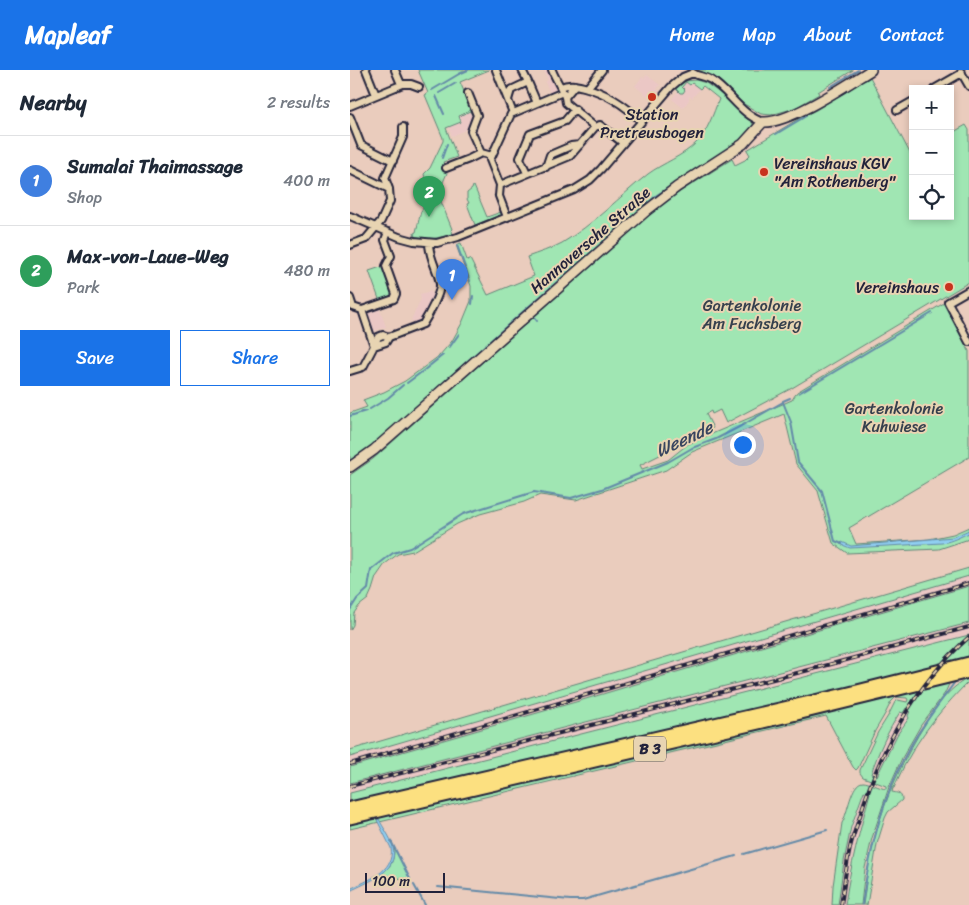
<!DOCTYPE html>
<meta charset="utf-8">
<style>
:root{--surface:#fff;--page:#f6f6f7;--text:#1f2937;--muted:#747a83;--line:#e0e1e3;--accent:#1a73e8}
body{margin:0;font-family:Sriracha,sans-serif;background:var(--page);color:var(--text)}
.controls{position:absolute;right:15px;top:15px;display:grid;overflow:hidden;border-radius:0px;box-shadow:0 2px 8px #0003}
.controls button{width:45px;height:45px;display:grid;place-items:center;padding:0;border:0;border-bottom:1px solid var(--line);background:var(--surface);color:var(--text);font:25px sans-serif}
.scale{position:absolute;left:15px;bottom:12px;width:80px;box-sizing:border-box;padding-left:5px;border:2px solid #22223b;border-top:0;font-size:14px;line-height:18px;white-space:nowrap;color:#22223b;-webkit-text-stroke:4px #e8d4b2;paint-order:stroke}
.you{position:absolute;left:392px;top:374px;width:18px;height:18px;margin:-12px;border:4px solid #fff;border-radius:50%;background:#1a73e8;box-shadow:0 0 0 8px #1a73e833}
.badge{display:grid;place-items:center;width:32px;height:32px;border-radius:50%;background:var(--accent);color:#fff;font-size:16px;font-weight:700}
.pin{position:absolute;translate:-50% -41px;filter:drop-shadow(0 1px 2px #0008)}
.pin::after{content:'';position:absolute;top:26px;width:18px;height:15px;background:inherit;clip-path:polygon(0 0,100% 0,50% 100%)}
.list{margin:0;padding:0;list-style:none}
h2{display:flex;justify-content:space-between;align-items:center;height:65px;margin:0;padding:0 20px;font-size:21px}
h2 small{font-size:16px;font-weight:400;color:var(--muted)}
.list li{display:grid;grid-template-columns:32px 1fr auto;gap:15px;align-items:center;box-sizing:border-box;height:90px;padding:0 20px;border-top:1px solid var(--line)}
.list b{display:block;font-size:19px;white-space:nowrap}
.list p{margin:0;font-size:16px;white-space:nowrap;color:var(--muted)}
.list em{font-size:16px;font-style:normal;color:var(--muted)}
.actions{display:flex;gap:10px;padding:15px 20px}
.actions a{flex:1;padding:11px 0;border:1px solid var(--accent);border-radius:0px;text-align:center;font-size:18px;color:var(--accent)}
.actions .main{background:var(--accent);color:#fff}
.icon{flex:none;width:28px;height:28px;fill:none;stroke:currentColor;stroke-width:2;stroke-linecap:round;stroke-linejoin:round}
.map{position:relative;flex:none;width:619px;height:835px;overflow:hidden}
header{display:flex;align-items:center;gap:30px;box-sizing:border-box;height:70px;padding:0 25px;background:var(--accent);color:#fff}
header strong{font-size:24px}
nav{display:flex;gap:28px;margin-inline-start:auto;font-size:18px}
main{display:flex}
aside{flex:1;background:var(--surface)}
.map>svg:first-child{display:block}
.built{fill:#ebc7c5}
.green{fill:#a0e6b3;stroke:#618477;fill-rule:evenodd}
.water{fill:#90cff1;stroke:#648aa8}
.lines{fill:none;stroke-linecap:round;stroke-linejoin:round}
.stream{stroke:#648aa8;stroke-width:2}
.street-casing{stroke:#22223b;stroke-width:10}
.secondary-casing{stroke:#22223b;stroke-width:12}
.highway-casing{stroke:#22223b;stroke-width:15}
.street{stroke:#e8d4b2;stroke-width:6}
.secondary{stroke:#e8d4b2;stroke-width:9}
.highway{stroke:#fce080;stroke-width:11}
.rail-casing{stroke:#22223b;stroke-width:4}
.rail{stroke:#e8d4b2;stroke-width:2;stroke-dasharray:5.5;stroke-linecap:butt}
.poi-dot{fill:#c8321e;stroke:#e8d4b2;stroke-width:2}
.labels{text-anchor:middle;dominant-baseline:central;stroke-width:4;stroke-linejoin:round;paint-order:stroke}
.shield{fill:#e8d4b2;stroke:#5d575f;stroke-width:1}
.shield-label{font-size:15px;font-weight:bold;fill:#22223b}
.poi-label{font-size:16px;fill:#22223b;stroke:#e8d4b2}
.street-label{font-size:16px;fill:#22223b;stroke:#e8d4b2}
.park-label{font-size:16px;fill:#353f4d;stroke:#e8d4b2}
.water-label{font-size:18px;font-style:italic;fill:#38455f;stroke:#e8d4b2}
</style>
<header>
<strong>Mapleaf</strong>
<nav><a>Home</a><a>Map</a><a>About</a><a>Contact</a></nav>
</header>
<main>
<aside>
<h2>Nearby<small>2 results</small></h2>
<ul class="list">
<li><span class="badge" style="background:#3f7fe0">1</span><div><b>Sumalai Thaimassage</b><p>Shop</p></div><em>400 m</em></li>
<li><span class="badge" style="background:#2e9e5b">2</span><div><b>Max-von-Laue-Weg</b><p>Park</p></div><em>480 m</em></li>
</ul>
<div class="actions"><a class="main">Save</a><a>Share</a></div>
</aside>
<div class="map">
<svg width="619" height="835" viewBox="0 0 619 835">
<rect width="100%" height="100%" fill="#eaccbd"/>
<filter id="ink" filterUnits="userSpaceOnUse"><feTurbulence type="fractalNoise" baseFrequency=".02" numOctaves="2"/><feDisplacementMap in="SourceGraphic" scale="10" xChannelSelector="R" yChannelSelector="G"/><feConvolveMatrix kernelMatrix="1 2 1 2 8 2 1 2 1" color-interpolation-filters="sRGB"/></filter>
<g filter="url(#ink)">
<path class="built" d="M 194,0 L 200,0 L 209,22 L 201,25 L 195,12 L 198,10 Z
M 297,5 L 310,15 L 307,19 L 310,22 L 306,27 L 303,25 L 300,28 L 285,16 L 292,7 L 294,8 Z
M 336,12 L 342,13 L 350,19 L 342,28 L 339,26 L 339,30 L 333,38 L 322,29 L 328,21 L 333,23 L 334,22 L 335,20 L 332,17 Z
M 120,41 L 123,49 L 115,60 L 102,66 L 98,57 L 111,52 L 109,46 Z
M 81,221 L 83,227 L 72,250 L 69,249 L 67,253 L 61,250 L 71,229 L 70,224 Z
M 29,237 L 36,257 L 21,262 L 13,240 Z
M 619,506 L 619,516 L 0,697 L 0,687 Z
M 619,553 L 619,571 L 567,631 L 558,646 L 560,647 L 547,665 L 527,704 L 519,724 L 504,780 L 499,807 L 495,835 L 488,835 L 494,791 L 501,757 L 530,679 L 541,657 L 551,641 L 553,643 L 563,628 L 614,566 L 0,723 L 0,713 Z"/>
<path class="green" d="M 68,0 L 139,0 L 110,12 L 124,45 L 122,45 L 120,41 L 109,46 L 111,52 L 96,58 L 107,87 L 93,92 L 97,103 L 88,124 L 102,159 L 101,160 L 103,164 L 82,169 L 65,167 L 64,163 L 66,162 L 71,141 L 80,129 L 74,104 L 80,98 L 93,71 L 93,68 L 75,25 L 78,23 Z
M 348,0 L 503,0 L 468,22 L 469,24 L 445,38 L 421,45 L 411,44 L 394,34 L 365,7 Z
M 520,7 L 561,85 L 563,86 L 563,146 L 600,146 L 600,64 L 616,55 L 619,60 L 619,212 L 442,318 L 376,353 L 370,340 L 362,344 L 361,341 L 356,344 L 363,358 L 290,395 L 292,399 L 318,390 L 338,374 L 442,330 L 447,322 L 594,233 L 619,281 L 619,387 L 499,458 L 506,474 L 579,469 L 603,464 L 619,457 L 619,469 L 589,479 L 497,483 L 483,473 L 468,421 L 446,394 L 434,344 L 342,382 L 316,400 L 226,430 L 190,425 L 174,432 L 130,444 L 107,454 L 63,481 L 48,484 L 35,494 L 26,507 L 22,520 L 18,529 L 9,536 L 4,543 L 3,555 L 0,560 L 0,405 L 23,389 L 305,140 L 317,130 L 382,89 L 385,95 L 395,90 L 400,85 L 397,80 L 455,45 L 466,40 Z
M 346,10 L 356,13 L 371,24 L 387,39 L 401,50 L 403,54 L 403,59 L 392,72 L 313,121 L 291,140 L 22,377 L 0,393 L 0,343 L 17,337 L 13,330 L 34,322 L 55,311 L 89,286 L 102,271 L 112,253 L 121,231 L 121,216 L 106,175 L 111,173 L 117,190 L 120,189 L 138,225 L 184,206 L 177,187 C 188,183 201,179 212,173 C 244,154 269,127 298,104 C 313,93 333,86 346,73 C 358,61 363,44 369,29 L 353,16 L 350,19 L 342,13 L 340,15 L 336,12 L 332,17 L 335,20 L 333,23 L 330,23 L 325,18 L 336,11 Z
M 123,116 L 124,116 L 137,147 L 151,142 L 144,125 L 146,124 L 153,142 L 152,144 L 125,155 L 117,134 L 119,133 L 117,129 L 117,123 L 122,119 Z
M 34,196 L 44,225 L 43,228 L 30,232 L 19,201 Z
M 619,498 L 619,506 L 0,687 L 0,680 Z
M 619,516 L 619,553 L 0,713 L 0,697 L 229,631 L 384,585 Z
M 619,565 L 619,588 L 0,736 L 0,723 Z
M 619,608 L 619,611 C 588,642 561,676 544,718 L 543,718 L 542,722 C 547,723 552,723 552,730 L 538,742 L 535,748 L 527,774 L 517,835 L 513,835 C 516,814 518,791 524,770 C 535,728 553,689 577,651 C 587,635 601,616 619,608 Z
M 595,614 L 599,614 L 595,623 L 571,655 L 552,688 L 539,717 L 522,768 L 515,798 L 511,835 L 495,835 C 500,797 510,760 520,723 L 514,721 L 501,757 L 494,791 L 488,835 L 482,835 L 483,816 L 492,753 C 498,744 501,712 513,712 C 519,712 529,718 536,719 L 536,716 L 513,707 L 510,703 L 510,700 L 528,662 L 538,646 L 545,632 L 548,630 L 557,632 L 558,630 L 557,628 L 546,627 L 541,632 L 535,644 L 525,661 L 508,698 L 506,700 L 503,697 L 476,646 L 0,759 L 0,752 ZM 556,638 L 560,641 L 558,646 L 559,648 L 547,665 L 527,706 L 521,704 C 528,682 538,661 550,642 L 553,643 Z
M 44,778 L 60,809 L 28,807 C 40,797 44,794 44,778 Z"/>
<path class="water" d="M 619,460 L 619,463 C 609,467 603,471 592,473 L 500,478 L 490,474 L 492,472 L 501,476 L 603,467 Z
M 29,749 C 33,758 41,767 43,777 C 49,802 17,812 0,821 L 0,819 C 17,810 45,802 41,778 L 27,750 Z"/>
<g class="lines">
<path class="stream" d="M 480,17 L 508,0
M 82,20 L 109,4 L 118,0
M 89,23 L 106,13
M 86,26 L 94,44
M 426,64 L 456,46
M 92,88 L 97,74
M 107,175 L 120,211
M 122,234 L 123,226
M 184,247 L 187,251
M 99,278 L 109,264
M 57,313 L 73,301 L 93,285
M 449,323 L 582,243
M 433,331 L 440,328
M 20,339 L 38,328 L 53,315
M 0,346 L 16,341
M 47,354 L 176,239 L 298,133 L 307,125 L 335,107
M 0,540 L 7,529 L 18,519 L 21,500 L 43,483 L 60,478 L 113,444 L 184,422 L 221,428 L 252,419 L 318,392 L 342,378 L 366,369 L 391,356 L 433,332 L 441,352 L 448,392 L 472,421 L 485,471 L 492,474
M 41,772 L 42,773 L 60,809
M 394,784 L 477,760
M 64,815 L 75,835
M 88,817 L 220,830 L 233,830 L 386,786
M 512,835 C 520,778 533,722 563,672 C 576,650 592,630 607,609"/>
<g class="street-casing">
<path id="street" d="M 16,0 L 26,25
M 45,0 L 51,14
M 146,0 L 163,43
M 172,0 L 178,12
M 202,0 C 206,10 211,17 215,27 L 225,15
M 611,2 L 619,16
M 343,3 C 349,7 355,6 361,10 C 380,22 391,45 413,52
M 211,17 C 219,13 226,15 234,17 C 257,23 275,35 291,51
M 237,18 L 252,0
M 584,19 L 612,3
M 118,23 L 127,45 L 121,61 L 131,83
M 215,27 L 216,33 L 245,57 L 250,55 L 273,73
M 158,30 L 161,20 L 178,12 L 187,33
M 0,36 L 53,14 L 61,14 L 69,17
M 547,40 L 563,31
M 0,47 L 11,75 L 43,91
M 196,97 L 200,85 L 221,76 L 230,75
M 96,98 L 119,89 L 131,83 L 142,86
M 0,100 L 39,119
M 177,103 L 170,88 L 180,64 L 215,51 L 225,39
M 150,115 L 220,86 L 245,57
M 0,146 L 49,167 L 64,171 L 87,173 L 108,167 L 224,120 L 240,110 L 251,99 L 321,17 L 333,7 L 343,3
M 157,147 L 149,126 L 150,115 L 140,90 L 161,44 L 213,22
M 0,175 L 16,169 L 31,151 L 40,131 L 39,119 L 35,108 L 53,67 L 53,57
M 619,220 L 598,232 L 619,272
M 0,228 L 3,237 L 12,240
M 39,267 L 33,265 L 28,267 L 24,276 L 36,272 L 39,267 L 73,254 C 78,246 91,223 90,214 C 88,200 79,188 79,173
M 0,301 L 13,297 L 24,276 L 12,240 L 44,229 L 46,224 L 36,196 L 41,186 L 35,170 L 38,162"/>
</g>
<g class="secondary-casing">
<path id="secondary" d="M 0,397 L 24,380 L 296,141 L 327,117 L 393,74 L 413,52 C 439,54 498,14 521,0"/>
</g>
<g class="highway-casing">
<path id="highway" d="M 0,738 L 499,623 L 619,593
M 0,748 L 447,644 L 619,602"/>
</g>
<use href="#street" class="street"/>
<use href="#secondary" class="secondary"/>
<use href="#highway" class="highway"/>
<g class="rail-casing">
<path id="rail" d="M 0,694 L 619,513
M 0,716 L 463,599 L 619,557
M 491,835 C 494,816 496,797 500,778 C 502,768 506,758 509,749 C 529,681 565,615 619,567"/>
</g>
<use href="#rail" class="rail"/>
</g>
</g>
<g class="poi-dot">
<circle cx="302" cy="27" r="5"/>
<circle cx="414" cy="102" r="5"/>
<circle cx="599" cy="217" r="5"/>
</g>
<g class="labels">
<rect class="shield" x="284" y="666.5" width="32" height="25" rx="4"/>
<g class="shield-label">
<text x="300" y="679">B 3</text>
</g>
<g class="poi-label">
<text x="302" y="44">Station<tspan x="302" dy="18">Pretreusbogen</tspan></text>
<text x="424" y="93" text-anchor="start">Vereinshaus KGV<tspan x="424" dy="18">"Am Rothenberg"</tspan></text>
<text x="589" y="217" text-anchor="end">Vereinshaus</text>
</g>
<g class="street-label">
<text transform="translate(240 170) rotate(-41)">Hannoversche Straße</text>
</g>
<g class="park-label">
<text x="402" y="235">Gartenkolonie<tspan x="402" dy="18">Am Fuchsberg</tspan></text>
<text x="544" y="338">Gartenkolonie<tspan x="544" dy="18">Kuhwiese</tspan></text>
</g>
<g class="water-label">
<text transform="translate(334 369) rotate(-25)">Weende</text>
</g>
</g>
</svg>
<div class="controls">
<button>+</button>
<button>−</button>
<button><svg class="icon" aria-label="locate" viewBox="0 0 24 24"><circle cx="12" cy="12" r="6"/><path d="M12 2v4M12 18v4M2 12h4M18 12h4"/></svg></button>
</div>
<div class="scale">100 m</div>
<div class="you"></div>
<div class="pin badge" style="left:102px;top:230px;background:#3f7fe0">1</div>
<div class="pin badge" style="left:79px;top:147px;background:#2e9e5b">2</div>
</div>
</main>
